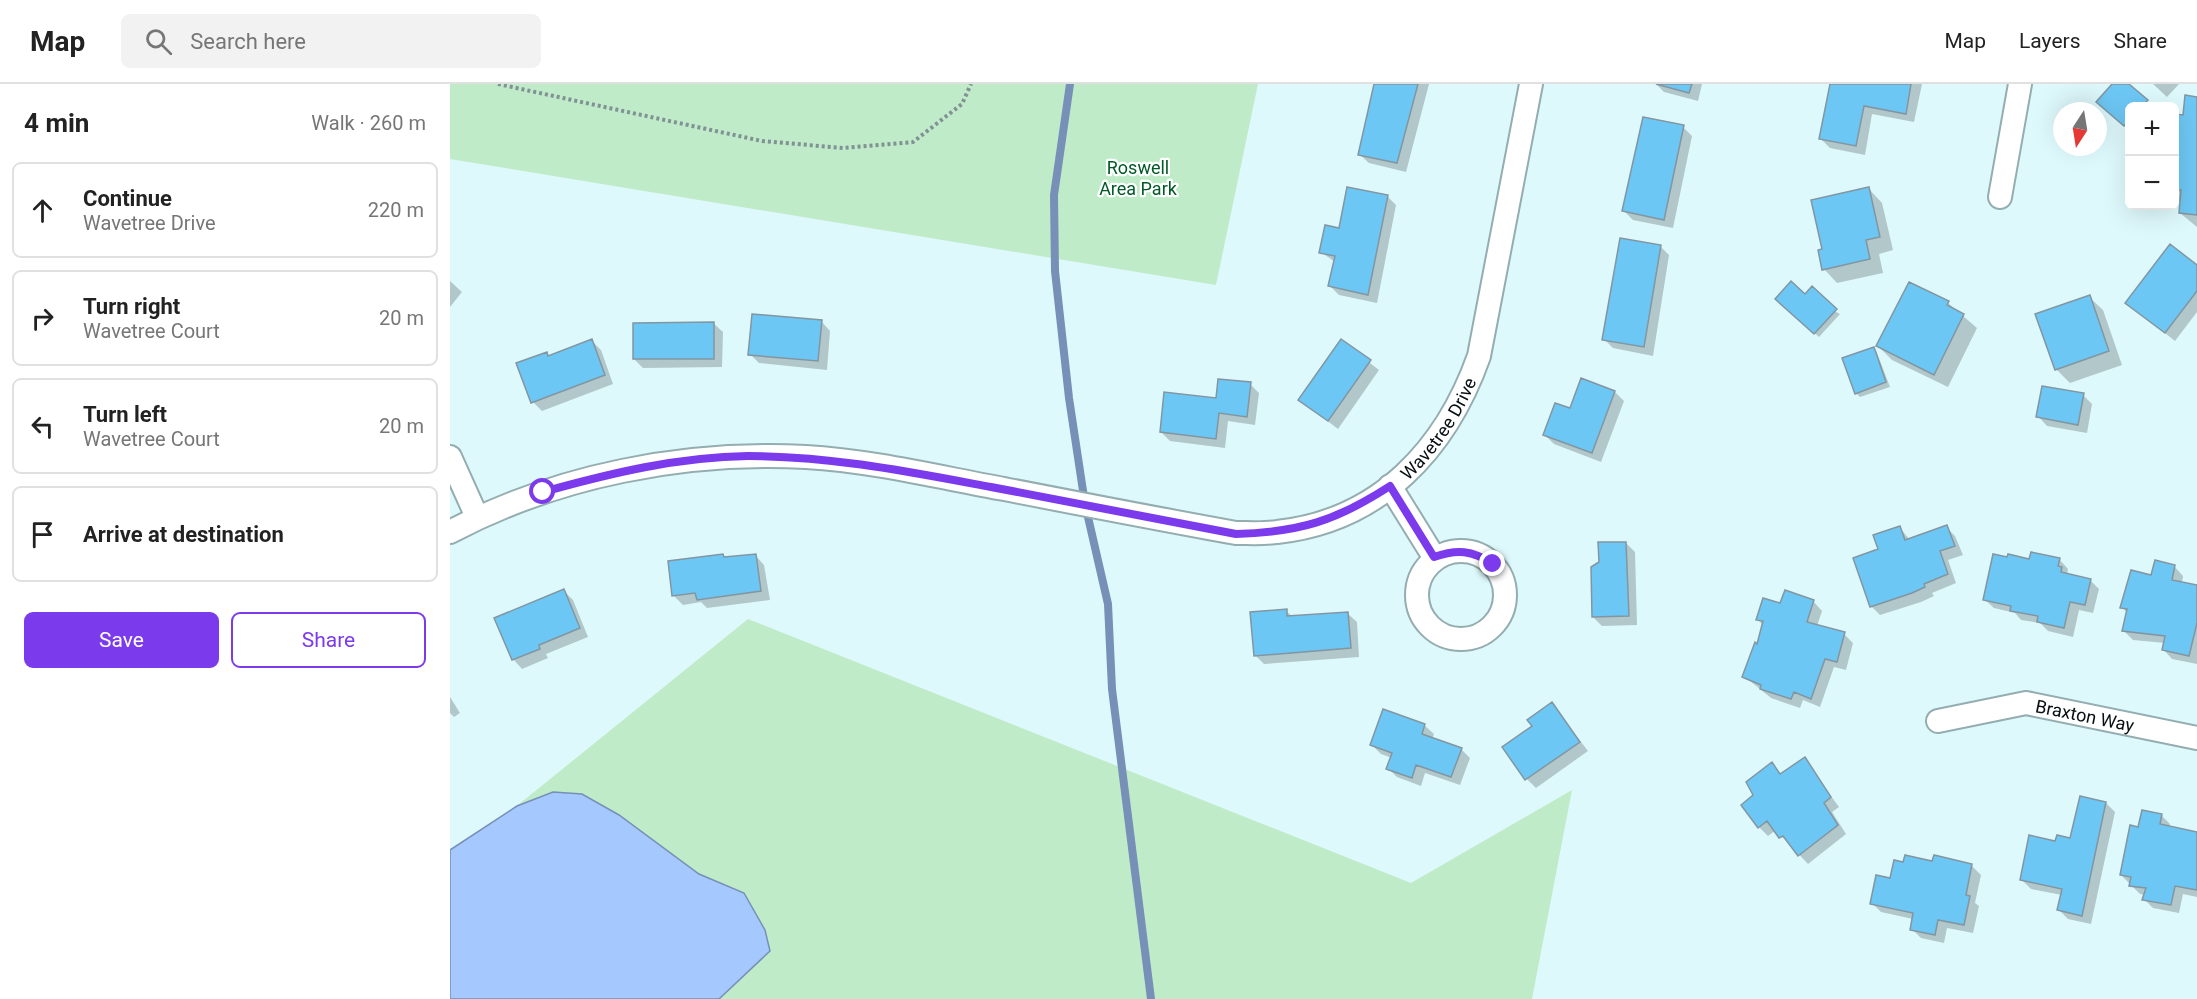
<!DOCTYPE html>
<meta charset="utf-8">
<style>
:root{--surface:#fff;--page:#f2f2f2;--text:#222;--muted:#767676;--line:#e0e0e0;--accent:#7c3aed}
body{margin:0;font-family:Roboto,sans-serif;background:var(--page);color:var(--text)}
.controls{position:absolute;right:18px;top:18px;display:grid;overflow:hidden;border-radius:9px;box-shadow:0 6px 24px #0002}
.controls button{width:54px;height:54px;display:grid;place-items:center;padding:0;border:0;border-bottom:2px solid var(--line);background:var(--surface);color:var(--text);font:30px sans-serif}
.compass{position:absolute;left:1603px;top:18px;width:54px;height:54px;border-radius:50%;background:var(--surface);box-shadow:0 6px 24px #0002;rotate:192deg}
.stop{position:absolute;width:18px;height:18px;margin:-14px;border:4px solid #7c3aed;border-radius:50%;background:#fff}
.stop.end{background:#7c3aed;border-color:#fff;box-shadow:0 2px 6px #0008}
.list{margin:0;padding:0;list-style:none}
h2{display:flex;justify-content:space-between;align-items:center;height:78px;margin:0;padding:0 24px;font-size:26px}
h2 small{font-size:20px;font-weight:400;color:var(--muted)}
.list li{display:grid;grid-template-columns:39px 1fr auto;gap:18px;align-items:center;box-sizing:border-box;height:96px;margin:0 12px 12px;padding:0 12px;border:2px solid var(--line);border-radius:9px}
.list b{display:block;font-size:22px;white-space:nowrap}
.list p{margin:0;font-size:20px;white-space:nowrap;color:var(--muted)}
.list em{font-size:20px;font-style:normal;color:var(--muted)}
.actions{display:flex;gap:12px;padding:18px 24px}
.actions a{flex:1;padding:14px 0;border:2px solid var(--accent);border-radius:9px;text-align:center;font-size:21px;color:var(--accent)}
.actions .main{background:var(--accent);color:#fff}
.icon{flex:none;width:33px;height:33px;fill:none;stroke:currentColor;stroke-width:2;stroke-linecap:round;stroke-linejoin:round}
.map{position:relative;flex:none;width:1747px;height:915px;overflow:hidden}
header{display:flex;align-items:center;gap:36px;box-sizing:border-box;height:84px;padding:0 30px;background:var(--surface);border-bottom:2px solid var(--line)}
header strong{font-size:28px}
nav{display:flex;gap:33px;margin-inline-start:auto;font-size:21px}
.search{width:420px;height:54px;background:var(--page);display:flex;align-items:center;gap:15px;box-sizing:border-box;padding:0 21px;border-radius:9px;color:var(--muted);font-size:22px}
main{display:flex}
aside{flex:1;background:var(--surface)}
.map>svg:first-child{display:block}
.green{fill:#c0ebc9}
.water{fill:#a5c8fe;stroke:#7690b7;stroke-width:1.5}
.shadow{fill:#0003}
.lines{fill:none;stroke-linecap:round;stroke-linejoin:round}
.stream{stroke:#7690b7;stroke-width:8}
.building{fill:#6dc7f4;stroke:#8296a1;stroke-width:1.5}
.street-casing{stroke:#94adb0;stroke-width:26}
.path{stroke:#809294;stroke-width:4;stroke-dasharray:3 3;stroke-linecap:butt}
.street{stroke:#fff;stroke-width:22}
.route{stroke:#7c3aed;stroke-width:8}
.labels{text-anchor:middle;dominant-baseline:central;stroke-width:4.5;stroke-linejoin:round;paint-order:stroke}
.park-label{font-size:18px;fill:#005927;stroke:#fff}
.street-label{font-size:18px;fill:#070f10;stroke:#fff}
</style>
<header>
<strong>Map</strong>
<div class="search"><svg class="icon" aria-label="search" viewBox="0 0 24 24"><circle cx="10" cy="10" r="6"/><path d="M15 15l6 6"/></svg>Search here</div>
<nav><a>Map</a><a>Layers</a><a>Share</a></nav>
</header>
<main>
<aside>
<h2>4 min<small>Walk · 260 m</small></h2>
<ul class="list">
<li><svg class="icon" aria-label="ahead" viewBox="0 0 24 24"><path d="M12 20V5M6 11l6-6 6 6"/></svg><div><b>Continue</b><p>Wavetree Drive</p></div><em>220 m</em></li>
<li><svg class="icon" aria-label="right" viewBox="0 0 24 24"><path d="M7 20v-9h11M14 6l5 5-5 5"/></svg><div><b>Turn right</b><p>Wavetree Court</p></div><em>20 m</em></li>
<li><svg class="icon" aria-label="left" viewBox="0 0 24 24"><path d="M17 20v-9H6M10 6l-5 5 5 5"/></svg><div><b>Turn left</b><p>Wavetree Court</p></div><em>20 m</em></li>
<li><svg class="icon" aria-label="arrive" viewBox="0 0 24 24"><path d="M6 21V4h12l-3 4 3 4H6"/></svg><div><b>Arrive at destination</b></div></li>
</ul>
<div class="actions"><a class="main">Save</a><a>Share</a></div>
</aside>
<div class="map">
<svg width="1747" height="915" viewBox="0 0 1747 915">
<rect width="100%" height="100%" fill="#def9fc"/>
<path class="green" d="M 0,0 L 808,0 L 766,201 L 0,75 Z
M 298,535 L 961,799 L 1122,706 L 1082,915 L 0,915 L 0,776 Z"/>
<path class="water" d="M 103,708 L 132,710 L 169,731 L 249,790 L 294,809 L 315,846 L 320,867 L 269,915 L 0,915 L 0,766 L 67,722 Z"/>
<path class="shadow" d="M 925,0 L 979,0 L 956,88 L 919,79 L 909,70 Z
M 1206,0 L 1252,0 L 1248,17 L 1214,8 Z
M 1381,0 L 1472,0 L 1464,38 L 1422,30 L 1415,71 L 1380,64 L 1371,55 Z
M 1664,0 L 1677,0 L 1701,21 L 1680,22 L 1679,45 L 1652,22 Z
M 1703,0 L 1729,0 L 1717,13 Z
M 1747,14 L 1747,143 L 1730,129 L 1731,118 L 1724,117 L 1724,32 L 1735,33 Z
M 1233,43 L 1242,52 L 1223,144 L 1183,136 L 1174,127 Z
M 1419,105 L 1432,119 L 1443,166 L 1429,170 L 1433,189 L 1387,199 L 1374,185 L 1374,166 Z
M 937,112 L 946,121 L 927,219 L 889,211 L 880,202 L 885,178 L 871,168 L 890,146 Z
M 1210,162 L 1219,171 L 1203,272 L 1163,264 L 1154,255 Z
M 1747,182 L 1747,228 L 1725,257 L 1677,219 Z
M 0,197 L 12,208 L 0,223 Z
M 1459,200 L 1498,219 L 1527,244 L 1498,303 L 1442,276 L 1428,262 Z
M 1356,212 L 1390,230 L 1369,253 L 1327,215 Z
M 1639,213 L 1653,226 L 1672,281 L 1620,299 L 1606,285 Z
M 371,237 L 380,247 L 377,286 L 309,279 L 300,270 Z
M 263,239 L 273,248 L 272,283 L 193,284 L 184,275 Z
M 142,257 L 151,266 L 163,300 L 92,327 L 83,318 L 96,270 L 100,273 Z
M 891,257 L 929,286 L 888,345 L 850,316 Z
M 1423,265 L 1427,269 L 1440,303 L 1410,313 L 1406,309 Z
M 800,300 L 809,309 L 805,341 L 778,337 L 775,364 L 720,357 L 711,348 Z
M 1165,308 L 1174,317 L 1151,378 L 1104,360 L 1095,351 L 1121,326 Z
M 1633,311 L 1642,320 L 1637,349 L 1597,342 L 1588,332 Z
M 1496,443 L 1505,452 L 1513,471 L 1498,476 L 1506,499 L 1482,509 L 1484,512 L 1471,518 L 1430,531 L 1421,522 L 1430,466 L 1450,444 L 1460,456 Z
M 1176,459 L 1185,468 L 1187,541 L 1152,542 L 1143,533 Z
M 305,471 L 314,481 L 320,516 L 257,524 L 251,518 L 233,521 L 224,512 L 276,475 Z
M 1609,475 L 1618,485 L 1617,491 L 1640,496 L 1649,505 L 1643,529 L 1629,526 L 1623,553 L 1598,547 L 1590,539 L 1571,536 L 1565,529 L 1544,524 L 1534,515 L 1581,477 Z
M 1724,482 L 1733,492 L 1732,499 L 1747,503 L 1747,580 L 1722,575 L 1713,565 L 1715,559 L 1683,556 L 1674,547 L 1678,529 L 1671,523 Z
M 114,507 L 123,516 L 138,553 L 96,570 L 98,574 L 72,585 L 63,575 Z
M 1363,517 L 1372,527 L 1367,542 L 1394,550 L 1403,559 L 1396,586 L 1384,583 L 1370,623 L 1353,616 L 1350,624 L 1321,614 L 1294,592 L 1308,562 L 1314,542 L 1307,535 L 1331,521 Z
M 836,527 L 843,533 L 897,529 L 907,538 L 909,573 L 814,580 L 805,571 Z
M 0,613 L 10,629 L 4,633 L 0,629 Z
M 1102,620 L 1138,667 L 1086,704 L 1077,695 Z
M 974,641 L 984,650 L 982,655 L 1011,665 L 1020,674 L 1010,701 L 975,689 L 971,702 L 947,693 L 938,684 L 942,674 L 931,670 L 922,661 Z
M 1354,675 L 1389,723 L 1382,728 L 1396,750 L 1358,780 L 1326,746 L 1318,752 L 1309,743 L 1305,711 L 1322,680 L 1332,691 Z
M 1656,719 L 1665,728 L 1641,840 L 1618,835 L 1609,826 L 1612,811 L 1581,805 L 1571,795 L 1607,759 L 1621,756 Z
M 1711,731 L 1720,740 L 1719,744 L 1747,750 L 1747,813 L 1733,810 L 1729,829 L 1703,824 L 1694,815 L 1695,811 L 1690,810 L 1671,791 L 1689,744 Z
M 1485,773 L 1522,782 L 1531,791 L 1525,819 L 1529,822 L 1523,849 L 1497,844 L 1494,859 L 1471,854 L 1462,845 L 1463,835 L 1431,828 L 1422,819 L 1455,780 L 1483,779 Z"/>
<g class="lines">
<path class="stream" d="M 620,0 L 604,111 L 605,187 L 619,314 L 635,420 L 658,520 L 662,605 L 701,915"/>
</g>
<path class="building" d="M 924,0 L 968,0 L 947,79 L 908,71 Z
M 1206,0 L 1242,0 L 1239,9 Z
M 1380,0 L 1461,0 L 1456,30 L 1414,22 L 1406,62 L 1369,55 Z
M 1662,0 L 1679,0 L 1698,16 L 1692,22 L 1680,22 L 1680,36 L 1674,42 L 1646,18 Z
M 1735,11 L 1747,13 L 1747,131 L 1729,129 L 1731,106 L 1724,106 L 1724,30 L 1733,31 Z
M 1193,33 L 1234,41 L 1214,136 L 1172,127 Z
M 897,103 L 938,111 L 918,211 L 878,202 L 885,172 L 869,169 L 875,141 L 889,144 Z
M 1419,103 L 1430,153 L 1416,156 L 1420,175 L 1372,186 L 1368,166 L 1372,165 L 1361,116 Z
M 1170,154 L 1211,161 L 1194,263 L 1152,256 Z
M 1720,160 L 1747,181 L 1747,207 L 1715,249 L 1675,219 Z
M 1341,197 L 1355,210 L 1362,202 L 1387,225 L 1364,250 L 1325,215 Z
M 1459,198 L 1499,217 L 1497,221 L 1514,230 L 1484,291 L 1426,262 Z
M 1640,211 L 1659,267 L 1605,286 L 1585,230 Z
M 302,230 L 372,236 L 368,277 L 298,271 Z
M 264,238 L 264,275 L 183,275 L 183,239 Z
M 142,255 L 155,291 L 81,319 L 66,279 L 97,268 L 98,272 Z
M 891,255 L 921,276 L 878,337 L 848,316 Z
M 1424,263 L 1436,298 L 1405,310 L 1392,274 Z
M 1131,294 L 1165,307 L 1142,369 L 1093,351 L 1105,319 L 1120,324 Z
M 768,295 L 801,298 L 797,333 L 769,329 L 766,355 L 710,348 L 714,308 L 766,314 Z
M 1592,302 L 1634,309 L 1628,341 L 1586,333 Z
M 1497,441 L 1505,462 L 1490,467 L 1498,490 L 1474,500 L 1475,503 L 1462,509 L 1420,523 L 1403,474 L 1428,465 L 1423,451 L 1450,442 L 1455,456 Z
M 1148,458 L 1176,458 L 1179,532 L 1142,533 L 1141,483 L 1149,478 Z
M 1581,468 L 1610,474 L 1608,482 L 1612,483 L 1611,488 L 1641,495 L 1635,521 L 1620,518 L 1614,544 L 1587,538 L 1588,532 L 1560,527 L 1561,522 L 1533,516 L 1543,470 L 1557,473 L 1558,470 L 1579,475 Z
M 273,470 L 274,473 L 306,470 L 311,507 L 247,516 L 245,509 L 222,512 L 218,477 Z
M 1705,476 L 1725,481 L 1722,496 L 1747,501 L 1747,539 L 1739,572 L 1712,566 L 1715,552 L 1672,547 L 1677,525 L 1670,524 L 1681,486 L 1701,491 Z
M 114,505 L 130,544 L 89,561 L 90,565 L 62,576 L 44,534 Z
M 1335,506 L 1364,516 L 1357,538 L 1395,548 L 1387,578 L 1375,575 L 1361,615 L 1344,608 L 1341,615 L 1310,605 L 1311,601 L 1292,593 L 1305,558 L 1307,560 L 1313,537 L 1306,536 L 1313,514 L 1330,519 Z
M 837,525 L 837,532 L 898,528 L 901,564 L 804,572 L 800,528 Z
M 1102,618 L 1130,658 L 1075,696 L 1052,663 L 1082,642 L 1077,636 Z
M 933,625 L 975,640 L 972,650 L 1012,664 L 1001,693 L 966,681 L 962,694 L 936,685 L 942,669 L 920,661 Z
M 1355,673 L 1381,713 L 1374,719 L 1388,741 L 1348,772 L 1333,752 L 1329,754 L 1317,737 L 1308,744 L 1291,721 L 1303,711 L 1296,698 L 1322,678 L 1330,690 Z
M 1630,712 L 1656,718 L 1632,832 L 1607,826 L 1612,805 L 1570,796 L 1579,751 L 1605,757 L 1607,751 L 1620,754 Z
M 1692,726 L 1712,730 L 1710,740 L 1747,748 L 1747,806 L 1725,802 L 1721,821 L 1692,816 L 1696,804 L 1679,802 L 1681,793 L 1670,791 L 1680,741 L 1688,743 Z
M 1455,771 L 1482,777 L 1484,771 L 1522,780 L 1516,811 L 1520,812 L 1514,841 L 1488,836 L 1485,851 L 1460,846 L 1463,829 L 1420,820 L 1426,791 L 1440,794 L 1444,776 L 1453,778 Z"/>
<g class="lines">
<g class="street-casing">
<g id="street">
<path d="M 1550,113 L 1570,0"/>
<path d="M 0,373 L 27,433"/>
<path d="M 940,402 L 984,473"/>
<path id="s1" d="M 0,448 C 108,391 234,367 356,373 C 423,377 488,393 554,405 C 631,420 708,435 786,449 C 799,449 814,450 827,448 C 930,437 996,365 1029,272 L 1081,0"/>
<circle cx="1011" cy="511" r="44"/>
<path id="s2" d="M 1488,637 L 1576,619 L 1747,654"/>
</g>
</g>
<path class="path" d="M 48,0 L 312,57 L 393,64 L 463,58 L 512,20 L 521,0"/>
<use href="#street" class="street"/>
</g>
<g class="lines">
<path class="route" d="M 93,408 C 161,389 228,373 298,372 C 381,372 460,388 541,403 C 622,418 704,434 786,450 C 850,448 886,437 940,402 L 984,473 C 1007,465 1022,466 1043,480"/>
</g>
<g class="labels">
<g class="park-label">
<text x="688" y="83">Roswell<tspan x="688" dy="21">Area Park</tspan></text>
</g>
<g class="street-label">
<text stroke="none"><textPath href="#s1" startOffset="1046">Wavetree Drive</textPath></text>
<text stroke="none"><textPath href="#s2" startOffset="150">Braxton Way</textPath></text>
</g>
</g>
</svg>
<div class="controls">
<button>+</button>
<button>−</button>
</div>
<svg class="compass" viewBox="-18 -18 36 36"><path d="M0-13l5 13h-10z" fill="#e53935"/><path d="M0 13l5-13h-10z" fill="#767676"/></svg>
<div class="stop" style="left:93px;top:408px"></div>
<div class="stop end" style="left:1043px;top:480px"></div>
</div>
</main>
